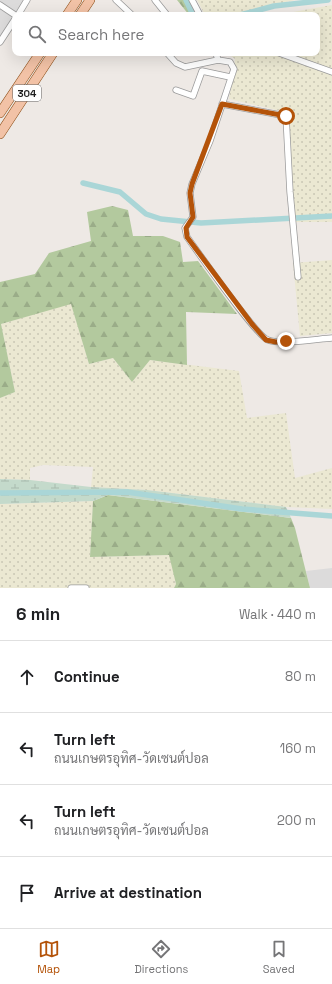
<!DOCTYPE html>
<meta charset="utf-8">
<style>
:root{--surface:#fff;--page:#f2f2f2;--text:#202124;--muted:#757577;--line:#e0e0e0;--accent:#b45309}
body{margin:0;font-family:"Space Grotesk",Sarabun,sans-serif;background:var(--page);color:var(--text)}
.stop{position:absolute;width:12px;height:12px;margin:-9px;border:3px solid #b45309;border-radius:50%;background:#fff}
.stop.end{background:#b45309;border-color:#fff;box-shadow:0 1px 4px #0008}
.list{margin:0;padding:0;list-style:none}
h2{display:flex;justify-content:space-between;align-items:center;height:52px;margin:0;padding:0 16px;font-size:17px}
h2 small{font-size:13px;font-weight:400;color:var(--muted)}
.list li{display:grid;grid-template-columns:26px 1fr auto;gap:12px;align-items:center;box-sizing:border-box;height:72px;padding:0 16px;border-top:1px solid var(--line)}
.list b{display:block;font-size:15px;white-space:nowrap}
.list p{margin:0;font-size:13px;white-space:nowrap;color:var(--muted)}
.list em{font-size:13px;font-style:normal;color:var(--muted)}
.icon{flex:none;width:22px;height:22px;fill:none;stroke:currentColor;stroke-width:2;stroke-linecap:round;stroke-linejoin:round}
.map{position:relative;flex:none;width:332px;height:588px;overflow:hidden}
.search{position:absolute;background:var(--surface);box-shadow:0 4px 16px #0002;left:12px;right:12px;top:12px;height:44px;display:flex;align-items:center;gap:10px;box-sizing:border-box;padding:0 14px;border-radius:8px;color:var(--muted);font-size:15px}
.sheet{height:340px;background:var(--surface)}
nav{display:flex;justify-content:space-around;align-items:center;box-sizing:border-box;height:56px;border-top:1px solid var(--line);background:var(--surface);font-size:11px;color:var(--muted)}
nav a{display:grid;justify-items:center;gap:2px}
nav .on{color:var(--accent)}
.map>svg:first-child{display:block}
.residential{fill:#dcdbdb}
.farmland{fill:url(#farmland-dots)}
.forest{fill:url(#forest-firs)}
.wetland{fill:url(#wetland-marsh)}
.lines{fill:none;stroke-linecap:round;stroke-linejoin:round}
.canal{stroke:#aad6d7;stroke-width:5.5}
.street-casing{stroke:#9b9b9b;stroke-width:7}
.primary-casing{stroke:#884810;stroke-width:10}
.street{stroke:#fff;stroke-width:5.5}
.primary{stroke:#f2c2a6;stroke-width:9}
.route{stroke:#b45309;stroke-width:5}
.labels{text-anchor:middle;dominant-baseline:central;stroke-width:3.5;stroke-linejoin:round;paint-order:stroke}
.shield{fill:#fff;stroke:#626262;stroke-width:1}
.shield-label{font-size:10px;font-weight:bold;fill:#1e1e1e}
</style>
<div class="map">
<svg width="332" height="588" viewBox="0 0 332 588">
<defs>
<pattern id="farmland-dots" width="8" height="8" patternUnits="userSpaceOnUse"><rect width="8" height="8" fill="#ebe8d2"/><path d="M2 2h.1M6 6h.1" fill="none" stroke="#c9c7b4" stroke-width="1.8" stroke-linecap="round"/></pattern>
<pattern id="forest-firs" width="22" height="20" patternUnits="userSpaceOnUse"><rect width="22" height="20" fill="#b3c99e"/><path d="M5 1l3.5 6h-7zM16 11l3.5 6h-7z" fill="#9aac88"/></pattern>
<pattern id="wetland-marsh" width="20" height="14" patternUnits="userSpaceOnUse"><rect width="20" height="14" fill="#c4dacb"/><path d="M1 5h8M5 5V1M11 12h8M15 12V8" fill="none" stroke="#a8bbae"/></pattern>
</defs>
<rect width="100%" height="100%" fill="#eee9e5"/>
<path class="residential" d="M 0,0 L 30,0 L 15,15 L 15,22 L 0,45 Z
M 332,568 L 332,588 L 310,588 L 306,571 Z"/>
<path class="farmland" d="M 197,0 L 295,0 L 230,15 L 205,15 Z
M 332,5 L 332,222 L 296,222 L 289,214 L 289,113 L 229,99 L 235,59 L 227,53 L 317,53 L 317,15 L 276,15 Z
M 332,260 L 332,333 L 300,336 L 293,263 Z
M 71,303 L 89,364 L 113,358 L 132,382 L 150,360 L 239,371 L 247,418 L 286,413 L 295,478 L 332,468 L 332,509 L 286,507 L 147,490 L 91,487 L 93,467 L 43,465 L 30,468 L 30,480 L 0,479 L 0,398 L 15,392 L 1,324 Z
M 93,501 L 90,557 L 170,555 L 176,584 L 174,588 L 0,588 L 0,504 Z"/>
<path class="forest" d="M 177,0 L 188,0 L 193,15 L 189,15 Z
M 112,206 L 128,210 L 133,236 L 163,236 L 180,242 L 183,262 L 198,261 L 237,314 L 186,312 L 187,365 L 150,360 L 132,382 L 113,358 L 89,364 L 71,304 L 1,324 L 15,392 L 0,398 L 0,282 L 35,274 L 49,253 L 91,241 L 87,212 Z
M 108,495 L 291,518 L 295,528 L 310,588 L 174,588 L 176,584 L 169,555 L 90,557 L 93,501 Z"/>
<path class="wetland" d="M 0,479 L 30,480 L 91,487 L 147,490 L 286,507 L 291,518 L 108,495 L 93,501 L 0,504 Z"/>
<g class="lines">
<path class="canal" d="M 186,0 L 193,15
M 240,15 L 274,6 L 328,0
M 83,183 L 120,192 L 146,214 L 161,219 L 201,223 L 332,216
M 0,493 L 127,492 L 242,509 L 332,516"/>
<g class="street-casing">
<path id="street" d="M 116,0 L 132,15
M 155,0 L 167,15
M 192,0 L 200,15
M 0,5 L 15,15
M 18,15 L 27,0
M 0,42 L 15,19
M 167,53 L 176,63 L 185,67 L 218,60 L 230,62 L 234,69 L 210,141 L 192,184 L 190,193 L 193,217 L 185,228 L 187,237 C 198,252 257,337 268,340 C 281,345 317,339 332,338
M 216,53 L 218,60
M 279,53 L 332,72
M 176,90 L 193,96 L 202,71 L 230,77
M 222,104 L 286,116 L 290,192 L 298,277
M 71,588 L 86,588"/>
</g>
<g class="primary-casing">
<path id="primary" d="M 67,15 L 77,0
M 80,15 L 90,0
M 0,113 L 40,53
M 0,134 L 53,53"/>
</g>
<use href="#street" class="street"/>
<use href="#primary" class="primary"/>
</g>
<g class="lines">
<path class="route" d="M 286,116 L 222,104 L 192,184 L 190,193 L 193,217 L 186,228 L 187,237 L 252,324 L 266,340 L 276,342 L 286,341"/>
</g>
<g class="labels">
<rect class="shield" x="13" y="85" width="28" height="16" rx="3"/>
<g class="shield-label">
<text x="27" y="93">304</text>
</g>
</g>
</svg>
<div class="stop" style="left:286px;top:116px"></div>
<div class="stop end" style="left:286px;top:341px"></div>
<div class="search"><svg class="icon" aria-label="search" viewBox="0 0 24 24"><circle cx="10" cy="10" r="6"/><path d="M15 15l6 6"/></svg>Search here</div>
</div>
<section class="sheet">
<h2>6 min<small>Walk · 440 m</small></h2>
<ul class="list">
<li><svg class="icon" aria-label="ahead" viewBox="0 0 24 24"><path d="M12 20V5M6 11l6-6 6 6"/></svg><div><b>Continue</b></div><em>80 m</em></li>
<li><svg class="icon" aria-label="left" viewBox="0 0 24 24"><path d="M17 20v-9H6M10 6l-5 5 5 5"/></svg><div><b>Turn left</b><p>ถนนเกษตรอุทิศ-วัดเซนต์ปอล</p></div><em>160 m</em></li>
<li><svg class="icon" aria-label="left" viewBox="0 0 24 24"><path d="M17 20v-9H6M10 6l-5 5 5 5"/></svg><div><b>Turn left</b><p>ถนนเกษตรอุทิศ-วัดเซนต์ปอล</p></div><em>200 m</em></li>
<li><svg class="icon" aria-label="arrive" viewBox="0 0 24 24"><path d="M6 21V4h12l-3 4 3 4H6"/></svg><div><b>Arrive at destination</b></div></li>
</ul>
</section>
<nav>
<a class="on"><svg class="icon" aria-label="map" viewBox="0 0 24 24"><path d="M3 6l6-2 6 2 6-2v14l-6 2-6-2-6 2zM9 4v14M15 6v14"/></svg>Map</a>
<a><svg class="icon" aria-label="directions" viewBox="0 0 24 24"><path d="M12 3l9 9-9 9-9-9zM9 14v-3h6M13 9l2 2-2 2"/></svg>Directions</a>
<a><svg class="icon" aria-label="saved" viewBox="0 0 24 24"><path d="M7 4h10v16l-5-4-5 4z"/></svg>Saved</a>
</nav>
